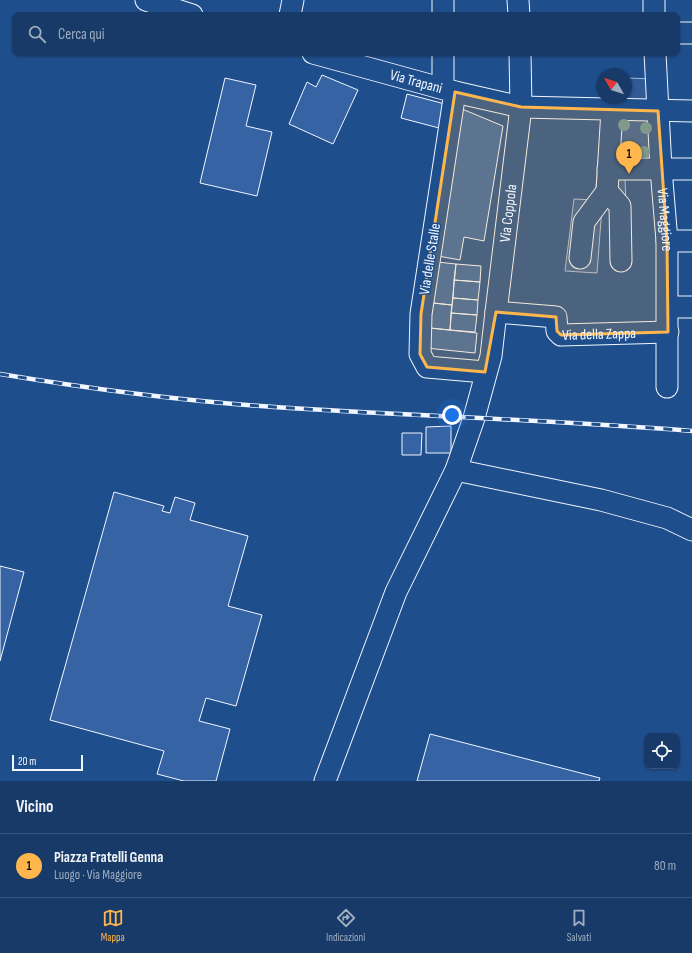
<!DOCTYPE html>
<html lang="it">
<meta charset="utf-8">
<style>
:root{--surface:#173a69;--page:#244571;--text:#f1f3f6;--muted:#9eadc0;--line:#36547d;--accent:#ffb74d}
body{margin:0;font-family:"Sofia Sans Condensed",sans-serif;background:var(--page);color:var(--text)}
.controls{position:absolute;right:12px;bottom:12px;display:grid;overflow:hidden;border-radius:8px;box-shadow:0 1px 3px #0004}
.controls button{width:36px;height:36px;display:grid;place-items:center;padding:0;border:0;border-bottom:1px solid var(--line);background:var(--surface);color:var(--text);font:20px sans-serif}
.compass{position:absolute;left:596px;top:68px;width:36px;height:36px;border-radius:50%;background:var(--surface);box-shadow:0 1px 3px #0004;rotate:309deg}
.scale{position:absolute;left:12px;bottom:10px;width:71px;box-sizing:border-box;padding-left:4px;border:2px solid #f2f6ff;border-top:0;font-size:11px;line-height:14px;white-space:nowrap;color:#f2f6ff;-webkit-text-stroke:3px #1f4e8c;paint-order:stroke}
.you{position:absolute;left:452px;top:415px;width:14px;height:14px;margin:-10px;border:3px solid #fff;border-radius:50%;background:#1a73e8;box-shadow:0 0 0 6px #1a73e833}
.badge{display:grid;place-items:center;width:26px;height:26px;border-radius:50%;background:var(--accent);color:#111;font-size:13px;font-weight:700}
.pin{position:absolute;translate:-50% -33px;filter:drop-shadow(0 1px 2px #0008)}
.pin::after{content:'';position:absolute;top:21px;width:14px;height:12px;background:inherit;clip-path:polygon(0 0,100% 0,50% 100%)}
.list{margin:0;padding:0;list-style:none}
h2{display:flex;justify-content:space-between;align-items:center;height:52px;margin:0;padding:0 16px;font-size:17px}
h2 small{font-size:13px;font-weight:400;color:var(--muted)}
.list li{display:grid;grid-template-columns:26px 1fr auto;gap:12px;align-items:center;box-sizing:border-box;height:64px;padding:0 16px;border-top:1px solid var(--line)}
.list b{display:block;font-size:15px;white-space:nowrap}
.list p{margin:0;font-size:13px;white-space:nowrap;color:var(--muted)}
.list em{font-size:13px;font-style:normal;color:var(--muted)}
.icon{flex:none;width:22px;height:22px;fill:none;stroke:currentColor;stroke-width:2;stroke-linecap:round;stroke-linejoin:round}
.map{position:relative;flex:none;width:692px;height:781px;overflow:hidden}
.search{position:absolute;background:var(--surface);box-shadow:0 1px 3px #0004;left:12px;right:12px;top:12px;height:44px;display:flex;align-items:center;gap:10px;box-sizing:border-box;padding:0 14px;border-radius:8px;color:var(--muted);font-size:15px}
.sheet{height:116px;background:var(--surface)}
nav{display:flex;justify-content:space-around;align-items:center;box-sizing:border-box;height:56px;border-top:1px solid var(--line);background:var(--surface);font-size:11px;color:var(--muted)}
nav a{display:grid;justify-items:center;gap:2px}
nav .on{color:var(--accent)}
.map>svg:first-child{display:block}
.built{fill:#305b95;stroke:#a8bbd7}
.building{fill:#3563a3;stroke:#f2f6ff}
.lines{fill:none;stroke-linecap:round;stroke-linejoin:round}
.minor-casing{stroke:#f2f6ff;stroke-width:23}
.minor{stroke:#1f4e8c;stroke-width:21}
.rail-casing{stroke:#f2f6ff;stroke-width:4.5}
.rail{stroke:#1f4e8c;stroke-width:3;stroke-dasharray:9;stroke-linecap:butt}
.tree{fill:#61919a}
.marked{fill:#ffb74d;fill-opacity:0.2;stroke:#ffb74d;stroke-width:3;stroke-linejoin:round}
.labels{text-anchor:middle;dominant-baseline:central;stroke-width:3;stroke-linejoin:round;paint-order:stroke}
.street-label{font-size:15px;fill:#f2f6ff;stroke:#1f4e8c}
</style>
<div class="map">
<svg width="692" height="781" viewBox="0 0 692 781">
<rect width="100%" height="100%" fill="#1f4e8c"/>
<path class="built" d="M 626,78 L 656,79 L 661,169 L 625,178 L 626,207 L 602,207 L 597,273 L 565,271 L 574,199 L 595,200 L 603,98 L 626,98 Z"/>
<path class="building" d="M 322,75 L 358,90 L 333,144 L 289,124 L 307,82 L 316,87 Z
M 225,78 L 256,85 L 246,126 L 272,132 L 257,196 L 200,183 Z
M 407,94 L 445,104 L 439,128 L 401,118 Z
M 462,109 L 503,126 L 484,241 L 464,237 L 460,260 L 438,256 Z
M 437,262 L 456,264 L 452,305 L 433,303 Z
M 456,264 L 481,266 L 480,282 L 454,280 Z
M 454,280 L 480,282 L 478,300 L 453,298 Z
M 453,298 L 478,300 L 477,315 L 451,313 Z
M 433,303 L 452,305 L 450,330 L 430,328 Z
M 451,313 L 477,315 L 475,332 L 450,330 Z
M 430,328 L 477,333 L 475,353 L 426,348 Z
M 451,426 L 451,453 L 426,453 L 426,427 Z
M 402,433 L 422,433 L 421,455 L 402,455 Z
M 114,492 L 164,506 L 162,511 L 170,513 L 175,497 L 195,503 L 190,520 L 248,536 L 228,606 L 262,615 L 236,706 L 206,698 L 199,721 L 230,729 L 216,781 L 184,781 L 157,774 L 164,751 L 50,720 Z
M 0,566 L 24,572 L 0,661 Z
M 430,734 L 600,778 L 599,781 L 417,781 Z"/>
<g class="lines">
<g class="minor-casing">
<g id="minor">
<path d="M 146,0 L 192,15"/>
<path d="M 518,0 L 519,15"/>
<path d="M 290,15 L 293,0"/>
<path d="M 443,15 L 443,0"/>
<path d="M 654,15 L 654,0"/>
<path d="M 677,33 L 692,33"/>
<path id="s1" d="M 313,53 L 455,92 L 521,107 L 692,111"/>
<path id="s2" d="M 655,53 L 661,169 L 667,241 L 667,387"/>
<path d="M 443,88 L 443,53"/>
<path d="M 455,92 L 421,314 L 420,354 L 427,367 L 485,372"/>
<path d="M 608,169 L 692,169"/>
<path d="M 607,191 L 620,206 L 621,261"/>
<path d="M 667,241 L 692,241"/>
<path d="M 580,258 L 584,222 L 607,191 L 612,110"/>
<path d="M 668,307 L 692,307"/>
<path id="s3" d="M 496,312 L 556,317 L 557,331 L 561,335 L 668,332"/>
<path d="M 456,470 L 601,500 L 667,518 L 692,530"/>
<path id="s4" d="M 325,781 L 396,592 L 456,470 L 474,418 L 491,356 L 496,312 L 521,107 L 520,53"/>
</g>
</g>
<use href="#minor" class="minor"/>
<g class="rail-casing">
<path id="rail" d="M 0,374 C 91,389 182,401 274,407 C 413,416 553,420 692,431"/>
</g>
<use href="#rail" class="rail"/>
</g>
<g class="tree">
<circle cx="624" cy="125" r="6"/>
<circle cx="646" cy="128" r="6"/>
<circle cx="644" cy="152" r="6"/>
<circle cx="623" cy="153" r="6"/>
</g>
<path class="marked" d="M 455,92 L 521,107 L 658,111 L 667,241 L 668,332 L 561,335 L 557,331 L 556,317 L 496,312 L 485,372 L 427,367 L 420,354 L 421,314 Z"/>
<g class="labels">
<g class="street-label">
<text stroke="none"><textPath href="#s1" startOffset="107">Via Trapani</textPath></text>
<text stroke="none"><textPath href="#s4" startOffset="601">Via Coppola</textPath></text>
<text stroke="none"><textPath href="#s2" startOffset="167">Via Maggiore</textPath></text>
<text transform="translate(430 259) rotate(-81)">Via delle Stalle</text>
<text stroke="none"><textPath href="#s3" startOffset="118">Via della Zappa</textPath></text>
</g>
</g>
</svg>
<div class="controls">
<button><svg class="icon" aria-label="locate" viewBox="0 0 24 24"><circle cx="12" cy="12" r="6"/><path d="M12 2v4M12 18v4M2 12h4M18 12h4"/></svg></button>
</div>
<svg class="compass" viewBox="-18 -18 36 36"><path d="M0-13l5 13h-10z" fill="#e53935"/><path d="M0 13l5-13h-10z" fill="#9eadc0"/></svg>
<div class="scale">20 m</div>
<div class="you"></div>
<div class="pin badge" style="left:629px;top:174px">1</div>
<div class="search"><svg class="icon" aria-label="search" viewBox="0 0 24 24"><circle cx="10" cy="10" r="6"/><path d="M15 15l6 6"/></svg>Cerca qui</div>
</div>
<section class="sheet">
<h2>Vicino<small></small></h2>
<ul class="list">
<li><span class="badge">1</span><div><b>Piazza Fratelli Genna</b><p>Luogo · Via Maggiore</p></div><em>80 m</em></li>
</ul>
</section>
<nav>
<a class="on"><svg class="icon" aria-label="map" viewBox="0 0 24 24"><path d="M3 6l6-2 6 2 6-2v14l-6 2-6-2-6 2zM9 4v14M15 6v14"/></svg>Mappa</a>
<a><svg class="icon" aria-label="directions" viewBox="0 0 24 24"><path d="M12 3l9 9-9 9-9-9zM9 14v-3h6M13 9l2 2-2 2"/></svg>Indicazioni</a>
<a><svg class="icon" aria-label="saved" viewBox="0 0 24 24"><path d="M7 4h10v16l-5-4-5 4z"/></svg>Salvati</a>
</nav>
